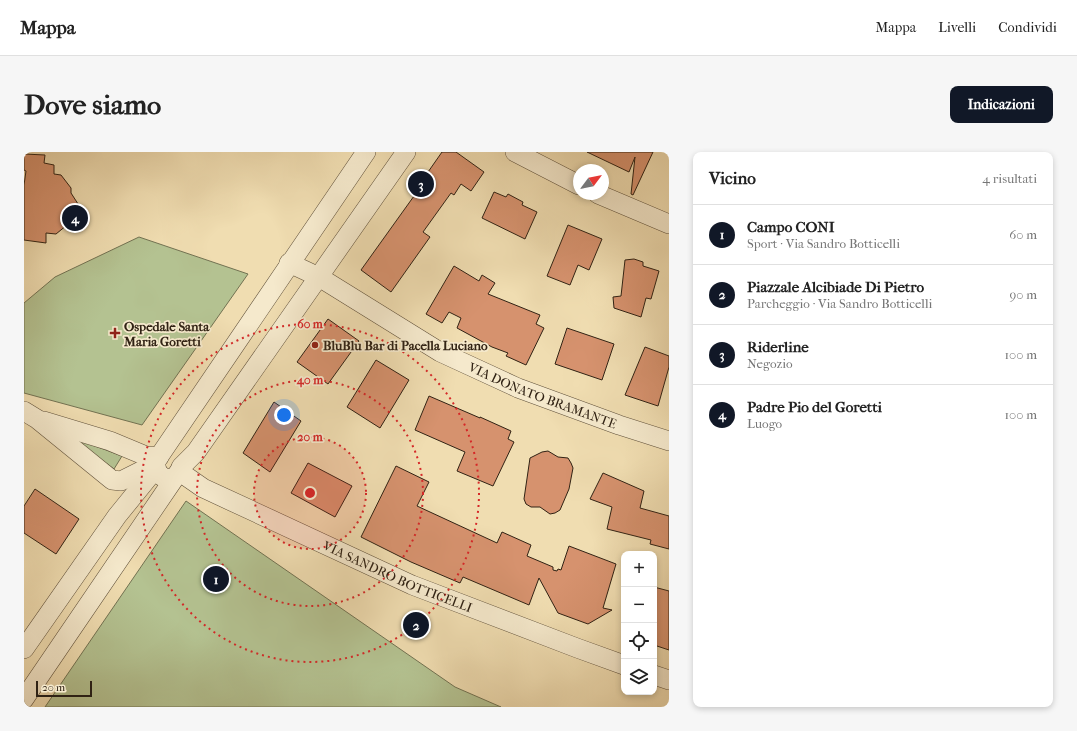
<!DOCTYPE html>
<html lang="it">
<meta charset="utf-8">
<style>
:root{--surface:#fff;--page:#f6f6f6;--text:#222;--muted:#767676;--line:#e0e0e0;--accent:#111827}
body{margin:0;font-family:"IM FELL French Canon",serif;background:var(--page);color:var(--text)}
.controls{position:absolute;right:12px;bottom:12px;display:grid;overflow:hidden;border-radius:8px;box-shadow:0 2px 6px #0003}
.controls button{width:36px;height:36px;display:grid;place-items:center;padding:0;border:0;border-bottom:1px solid var(--line);background:var(--surface);color:var(--text);font:20px sans-serif}
.compass{position:absolute;left:549px;top:12px;width:36px;height:36px;border-radius:50%;background:var(--surface);box-shadow:0 2px 6px #0003;rotate:58deg}
.scale{position:absolute;left:12px;bottom:10px;width:56px;box-sizing:border-box;padding-left:4px;border:2px solid #302214;border-top:0;font-size:11px;line-height:14px;white-space:nowrap;color:#302214;-webkit-text-stroke:3px #f5e9cc;paint-order:stroke}
.you{position:absolute;left:260px;top:263px;width:14px;height:14px;margin:-10px;border:3px solid #fff;border-radius:50%;background:#1a73e8;box-shadow:0 0 0 6px #1a73e833}
.badge{display:grid;place-items:center;width:26px;height:26px;border-radius:50%;background:var(--accent);color:#fff;font-size:13px;font-weight:700}
.pin{position:absolute;translate:-50% -50%;border:2px solid #fff;box-shadow:0 1px 4px #0006}
.list{margin:0;padding:0;list-style:none}
h2{display:flex;justify-content:space-between;align-items:center;height:52px;margin:0;padding:0 16px;font-size:17px}
h2 small{font-size:13px;font-weight:400;color:var(--muted)}
.list li{display:grid;grid-template-columns:26px 1fr auto;gap:12px;align-items:center;box-sizing:border-box;height:60px;padding:0 16px;border-top:1px solid var(--line)}
.list b{display:block;font-size:15px;white-space:nowrap}
.list p{margin:0;font-size:13px;white-space:nowrap;color:var(--muted)}
.list em{font-size:13px;font-style:normal;color:var(--muted)}
.icon{flex:none;width:22px;height:22px;fill:none;stroke:currentColor;stroke-width:2;stroke-linecap:round;stroke-linejoin:round}
.map{position:relative;flex:none;width:645px;height:555px;overflow:hidden;border-radius:8px}
header{display:flex;align-items:center;gap:24px;box-sizing:border-box;height:56px;padding:0 20px;background:var(--surface);border-bottom:1px solid var(--line)}
header strong{font-size:19px}
nav{display:flex;gap:22px;margin-inline-start:auto;font-size:14px}
.intro{display:flex;align-items:center;justify-content:space-between;box-sizing:border-box;height:96px;padding:0 24px}
h1{margin:0;font-size:28px}
.button{padding:10px 18px;border-radius:8px;background:var(--accent);color:#fff;font-size:14px;font-weight:700}
main{display:flex;gap:24px;padding:0 24px}
aside{flex:1;background:var(--surface);border-radius:8px;box-shadow:0 2px 6px #0003}
.map>svg:first-child{display:block}
.green{fill:#b4c291;stroke:#727252}
.building{fill:#d6926e;stroke:#302214}
.lines{fill:none;stroke-linecap:round;stroke-linejoin:round}
.street-casing{stroke:#60513b;stroke-width:20}
.street{stroke:#f5e9cc;stroke-width:19}
.ring{fill:none;stroke:#d62828;stroke-width:2;stroke-dasharray:2 4}
.poi-dot{fill:#8f2418;stroke:#f5e9cc;stroke-width:1.5}
.labels{text-anchor:middle;dominant-baseline:central;stroke-width:3.5;stroke-linejoin:round;paint-order:stroke}
.poi-label{font-size:13px;font-weight:bold;fill:#302214;stroke:#f5e9cc;text-anchor:start}
.street-label{font-size:13px;fill:#302214;stroke:#f5e9cc}
.centre{fill:#d62828;stroke:#f5e9cc;stroke-width:2}
.ring-label{font-size:12px;text-anchor:middle;font-weight:bold;fill:#d62828;stroke:#f5e9cc;stroke-width:3.5;stroke-linejoin:round;paint-order:stroke}
</style>
<header>
<strong>Mappa</strong>
<nav><a>Mappa</a><a>Livelli</a><a>Condividi</a></nav>
</header>
<div class="intro"><h1>Dove siamo</h1><a class="button">Indicazioni</a></div>
<main>
<div class="map">
<svg width="645" height="555" viewBox="0 0 645 555">
<rect width="100%" height="100%" fill="#f0ddb1"/>
<filter id="stains"><feTurbulence type="fractalNoise" baseFrequency=".005" numOctaves="4"/><feColorMatrix values="0 0 0 0 .2 0 0 0 0 .09 0 0 0 0 .02 0 0 0 .5 -.17"/></filter>
<radialGradient id="worn" r=".72"><stop offset=".6" stop-color="#630" stop-opacity="0"/><stop offset="1" stop-color="#630" stop-opacity=".3"/></radialGradient>
<path class="green" d="M 115,85 L 224,122 L 118,273 L 0,241 L 0,151 L 31,125 Z
M 55,288 L 98,304 L 90,317 L 55,291 Z
M 162,349 L 431,535 L 477,555 L 21,555 Z"/>
<path class="building" d="M 418,0 L 432,0 L 460,20 L 447,39 L 437,32 L 430,43 L 427,41 L 399,80 L 406,85 L 367,140 L 337,118 L 390,44 L 388,43 Z
M 563,0 L 629,0 L 609,43 L 607,42 L 611,5 L 605,20 Z
M 0,2 L 21,3 L 20,11 L 30,13 L 30,22 L 37,23 L 47,36 L 47,41 L 56,55 L 44,63 L 43,73 L 32,82 L 22,81 L 22,91 L 0,88 L 0,33 L 2,19 L 0,18 Z
M 470,40 L 482,45 L 484,42 L 499,50 L 498,53 L 513,60 L 501,87 L 458,66 Z
M 544,73 L 578,87 L 565,118 L 554,113 L 546,133 L 523,124 Z
M 610,107 L 619,110 L 619,114 L 635,119 L 627,147 L 622,146 L 617,165 L 590,156 L 589,145 L 597,144 L 601,108 Z
M 430,114 L 455,129 L 458,123 L 471,131 L 464,142 L 516,163 L 512,172 L 520,176 L 502,213 L 482,204 L 484,201 L 468,195 L 433,176 L 437,166 L 425,160 L 418,171 L 402,162 Z
M 304,167 L 335,189 L 304,232 L 273,210 Z
M 543,176 L 590,192 L 578,228 L 531,212 Z
M 621,195 L 645,204 L 645,215 L 634,254 L 601,243 Z
M 352,208 L 385,228 L 356,276 L 323,255 Z
M 405,244 L 456,266 L 456,265 L 487,279 L 484,287 L 490,290 L 469,334 L 433,319 L 441,300 L 391,278 Z
M 250,250 L 277,269 L 246,320 L 219,301 Z
M 524,299 L 534,305 L 544,306 L 547,311 L 549,316 L 545,337 L 536,358 L 531,361 L 526,362 L 516,355 L 507,355 L 502,352 L 500,347 L 506,306 L 518,300 Z
M 284,311 L 328,334 L 311,365 L 267,341 Z
M 372,314 L 405,330 L 393,354 L 473,391 L 478,380 L 507,393 L 503,404 L 529,415 L 529,418 L 533,419 L 534,417 L 537,418 L 545,394 L 592,412 L 579,456 L 588,458 L 564,472 L 534,461 L 515,426 L 505,453 L 439,425 L 436,431 L 387,410 L 337,385 Z
M 579,321 L 620,339 L 616,356 L 645,364 L 645,397 L 626,392 L 627,388 L 583,377 L 588,355 L 566,347 Z
M 11,337 L 55,367 L 32,402 L 0,381 L 0,354 Z
M 630,435 L 645,439 L 645,498 L 630,493 Z"/>
<g class="lines">
<g class="street-casing">
<g id="street">
<path d="M 491,0 L 555,33"/>
<path d="M 574,42 L 645,72"/>
<path id="s1" d="M 265,111 L 295,125 L 416,200 L 494,236 L 595,273 L 645,289"/>
<path d="M 0,259 L 13,267 L 88,328 L 97,329 L 119,318 L 131,313"/>
<path d="M 20,269 L 86,289 L 122,304 L 135,305"/>
<path d="M 157,315 L 172,300 L 382,0"/>
<path id="s2" d="M 156,320 L 179,336 L 388,433 L 553,496 L 600,513"/>
<path d="M 154,323 C 142,332 130,322 132,309 L 342,0"/>
<path d="M 0,497 L 93,364 L 132,316"/>
<path d="M 630,523 L 645,528"/>
<path d="M 0,547 L 156,318"/>
</g>
</g>
<use href="#street" class="street"/>
</g>
<circle cx="286" cy="341" r="56" fill="#d62828" fill-opacity=".12"/>
<g class="ring">
<circle cx="286" cy="341" r="56"/>
<circle cx="286" cy="341" r="113"/>
<circle cx="286" cy="341" r="169"/>
</g>
<g class="poi-dot">
<path d="M89 175h4v4h4v4h-4v4h-4v-4h-4v-4h4z"/>
<circle cx="291" cy="193" r="4"/>
</g>
<g class="labels">
<g class="poi-label">
<text x="100" y="174">Ospedale Santa<tspan x="100" dy="15">Maria Goretti</tspan></text>
<text x="299" y="193">BluBlu Bar di Pacella Luciano</text>
</g>
<g class="street-label">
<text stroke="none"><textPath href="#s1" startOffset="287">VIA DONATO BRAMANTE</textPath></text>
<text stroke="none"><textPath href="#s2" startOffset="242">VIA SANDRO BOTTICELLI</textPath></text>
</g>
</g>
<circle cx="286" cy="341" r="6" class="centre"/>
<g class="ring-label">
<text x="286" y="176">60 m</text>
<text x="286" y="232">40 m</text>
<text x="286" y="289">20 m</text>
</g>
<rect width="100%" height="100%" filter="url(#stains)"/>
<rect width="100%" height="100%" fill="url(#worn)"/>
</svg>
<div class="controls">
<button>+</button>
<button>−</button>
<button><svg class="icon" aria-label="locate" viewBox="0 0 24 24"><circle cx="12" cy="12" r="6"/><path d="M12 2v4M12 18v4M2 12h4M18 12h4"/></svg></button>
<button><svg class="icon" aria-label="layers" viewBox="0 0 24 24"><path d="M12 4l9 5-9 5-9-5zM3 14l9 5 9-5"/></svg></button>
</div>
<svg class="compass" viewBox="-18 -18 36 36"><path d="M0-13l5 13h-10z" fill="#e53935"/><path d="M0 13l5-13h-10z" fill="#767676"/></svg>
<div class="scale">20 m</div>
<div class="you"></div>
<div class="pin badge" style="left:192px;top:427px">1</div>
<div class="pin badge" style="left:392px;top:473px">2</div>
<div class="pin badge" style="left:397px;top:32px">3</div>
<div class="pin badge" style="left:51px;top:66px">4</div>
</div>
<aside>
<h2>Vicino<small>4 risultati</small></h2>
<ul class="list">
<li><span class="badge">1</span><div><b>Campo CONI</b><p>Sport · Via Sandro Botticelli</p></div><em>60 m</em></li>
<li><span class="badge">2</span><div><b>Piazzale Alcibiade Di Pietro</b><p>Parcheggio · Via Sandro Botticelli</p></div><em>90 m</em></li>
<li><span class="badge">3</span><div><b>Riderline</b><p>Negozio</p></div><em>100 m</em></li>
<li><span class="badge">4</span><div><b>Padre Pio del Goretti</b><p>Luogo</p></div><em>100 m</em></li>
</ul>
</aside>
</main>
